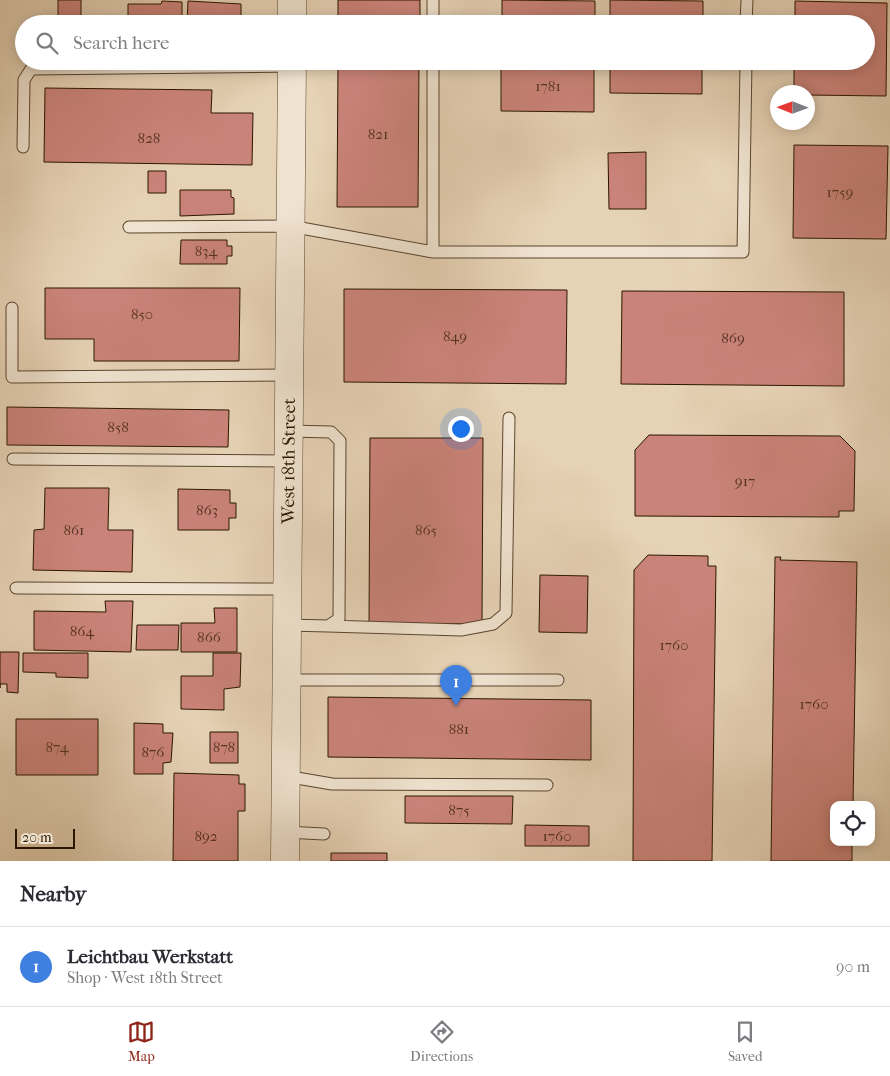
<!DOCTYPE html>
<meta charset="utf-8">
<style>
:root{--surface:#fff;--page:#f7f7f7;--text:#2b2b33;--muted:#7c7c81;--line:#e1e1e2;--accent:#8f2418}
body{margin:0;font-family:"IM FELL French Canon",serif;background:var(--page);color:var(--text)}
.controls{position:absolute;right:15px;bottom:15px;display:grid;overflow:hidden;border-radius:10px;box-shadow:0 2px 12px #0003}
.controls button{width:45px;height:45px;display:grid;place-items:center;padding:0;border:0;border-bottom:1px solid var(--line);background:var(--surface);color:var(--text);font:25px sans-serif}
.compass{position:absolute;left:770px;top:85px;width:45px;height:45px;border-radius:50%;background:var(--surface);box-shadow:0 2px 12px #0003;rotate:271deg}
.scale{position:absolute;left:15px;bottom:12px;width:60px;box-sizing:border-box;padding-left:5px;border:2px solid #2b1600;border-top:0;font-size:14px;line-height:18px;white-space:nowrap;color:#2b1600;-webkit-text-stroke:4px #efe2cf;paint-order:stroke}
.you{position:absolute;left:460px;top:428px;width:18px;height:18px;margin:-12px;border:4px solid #fff;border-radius:50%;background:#1a73e8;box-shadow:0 0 0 8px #1a73e833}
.badge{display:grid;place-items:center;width:32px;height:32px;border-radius:50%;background:var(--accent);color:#fff;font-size:16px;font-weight:700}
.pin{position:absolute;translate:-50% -41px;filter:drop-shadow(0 1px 2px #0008)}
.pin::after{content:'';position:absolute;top:26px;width:18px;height:15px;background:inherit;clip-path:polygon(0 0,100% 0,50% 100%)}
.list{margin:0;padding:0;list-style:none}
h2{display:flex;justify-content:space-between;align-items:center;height:65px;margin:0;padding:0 20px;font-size:21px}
h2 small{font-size:16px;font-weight:400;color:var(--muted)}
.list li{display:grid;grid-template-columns:32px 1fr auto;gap:15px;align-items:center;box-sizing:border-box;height:80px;padding:0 20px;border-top:1px solid var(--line)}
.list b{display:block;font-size:19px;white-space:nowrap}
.list p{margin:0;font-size:16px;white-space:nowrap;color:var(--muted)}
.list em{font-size:16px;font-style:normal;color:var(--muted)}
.icon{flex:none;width:28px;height:28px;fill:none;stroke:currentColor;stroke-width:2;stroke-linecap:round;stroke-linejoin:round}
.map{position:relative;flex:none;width:890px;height:861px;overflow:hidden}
.search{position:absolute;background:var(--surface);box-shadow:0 2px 12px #0003;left:15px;right:15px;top:15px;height:55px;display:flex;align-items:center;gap:12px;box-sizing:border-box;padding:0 18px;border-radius:28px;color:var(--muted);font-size:19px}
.sheet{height:145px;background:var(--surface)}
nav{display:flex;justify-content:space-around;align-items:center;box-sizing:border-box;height:70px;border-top:1px solid var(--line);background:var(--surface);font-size:14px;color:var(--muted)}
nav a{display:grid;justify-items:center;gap:2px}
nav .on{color:var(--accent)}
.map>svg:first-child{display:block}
.building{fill:#ca8379;stroke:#2b1600}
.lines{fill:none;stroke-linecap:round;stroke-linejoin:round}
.service-casing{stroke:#5a452d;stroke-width:13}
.tertiary-casing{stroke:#5a452d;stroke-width:29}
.service{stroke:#efe2cf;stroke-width:11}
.tertiary{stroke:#efe2cf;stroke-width:28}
.labels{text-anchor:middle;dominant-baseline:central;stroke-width:5;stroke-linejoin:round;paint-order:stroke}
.number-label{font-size:15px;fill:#53311e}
.street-label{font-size:18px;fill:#2b1600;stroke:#efe2cf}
</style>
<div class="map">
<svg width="890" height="861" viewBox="0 0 890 861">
<rect width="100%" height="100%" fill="#e6d2b5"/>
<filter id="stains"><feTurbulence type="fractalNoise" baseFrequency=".004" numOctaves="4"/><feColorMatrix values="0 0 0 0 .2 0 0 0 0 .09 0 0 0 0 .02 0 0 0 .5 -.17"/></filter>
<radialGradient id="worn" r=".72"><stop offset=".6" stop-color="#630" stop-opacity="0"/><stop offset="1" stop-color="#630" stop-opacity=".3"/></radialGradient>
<path class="building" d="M 58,0 L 81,0 L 81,19 L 58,19 Z
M 338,0 L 420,0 L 420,24 L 338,24 Z
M 502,0 L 595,1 L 595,24 L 502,24 Z
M 610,0 L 703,1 L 703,24 L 610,24 Z
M 162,1 L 182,2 L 182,24 L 128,24 L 128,4 L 161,4 Z
M 188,1 L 241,4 L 241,24 L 187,23 Z
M 795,1 L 887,3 L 886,96 L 808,95 L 808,92 L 794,92 L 794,61 L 866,61 L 866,24 L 795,24 Z
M 338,61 L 419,61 L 418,207 L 337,207 Z
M 501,61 L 594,61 L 594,112 L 501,111 Z
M 610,61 L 702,61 L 702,94 L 610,93 Z
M 45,88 L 212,90 L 211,113 L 253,113 L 252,165 L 44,162 Z
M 794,145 L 888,146 L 886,239 L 793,238 Z
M 646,152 L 646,209 L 609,209 L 608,153 Z
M 148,171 L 166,171 L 166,193 L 148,193 Z
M 180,190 L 231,190 L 231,197 L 234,198 L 234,214 L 180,216 Z
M 181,240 L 227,240 L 227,246 L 232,246 L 232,256 L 227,256 L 227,264 L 180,264 Z
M 45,288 L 240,288 L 239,361 L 94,361 L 94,339 L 45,339 Z
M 344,289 L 567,290 L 566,384 L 344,382 Z
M 622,291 L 844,292 L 844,386 L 621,384 Z
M 7,407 L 229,410 L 228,447 L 7,445 Z
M 649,435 L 840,436 L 855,451 L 854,511 L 839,511 L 839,517 L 635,516 L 635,450 Z
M 370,438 L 483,438 L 482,624 L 369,623 Z
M 45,488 L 109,488 L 108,530 L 133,530 L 132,572 L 33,570 L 34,530 L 44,529 Z
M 178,489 L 230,490 L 230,503 L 236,503 L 236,518 L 229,518 L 229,530 L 178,530 Z
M 648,555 L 708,556 L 708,566 L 716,566 L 712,861 L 633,861 L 634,570 Z
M 775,557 L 781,557 L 780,560 L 857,562 L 853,805 L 834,805 L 834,842 L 852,842 L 852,861 L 771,861 Z
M 540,575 L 588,576 L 587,633 L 539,632 Z
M 105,601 L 133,601 L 131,652 L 34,650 L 34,611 L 106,612 Z
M 214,608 L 237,608 L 237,652 L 181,652 L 181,623 L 215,623 Z
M 137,625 L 179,625 L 178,650 L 136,650 Z
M 0,652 L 19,652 L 18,693 L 7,692 L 7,684 L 0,684 L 0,688 Z
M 23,653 L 88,653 L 88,678 L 56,677 L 56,673 L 23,672 Z
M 213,653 L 241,653 L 240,687 L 224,689 L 224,710 L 181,709 L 181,676 L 213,676 Z
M 328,697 L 591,700 L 591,760 L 328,757 Z
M 16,719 L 98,719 L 98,775 L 16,775 Z
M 134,723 L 163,724 L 163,733 L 173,733 L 171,762 L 163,763 L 163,774 L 134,774 Z
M 210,732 L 238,732 L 238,763 L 210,763 Z
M 174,773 L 239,775 L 239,784 L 245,784 L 245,811 L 238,811 L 238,861 L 173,861 Z
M 405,796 L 513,796 L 512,824 L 405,823 Z
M 525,825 L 589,826 L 589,846 L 525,846 Z
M 331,853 L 387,853 L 387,861 L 331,861 Z"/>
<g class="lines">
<g class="service-casing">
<path id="service" d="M 433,0 L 433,24
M 746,24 L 747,0
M 23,147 L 24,80 L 31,69 L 292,66
M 129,227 L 290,226 L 433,252 L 743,252 L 746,61
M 433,252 L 433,61
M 12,308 L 12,377 L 289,375
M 13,459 L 288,461
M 16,588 L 287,589
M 287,625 L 328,626 L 339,619 L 340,441 L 331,432 L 288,431
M 328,626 L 461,630 L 493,624 L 506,613 L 509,418
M 286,680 L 558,680
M 285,776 L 332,784 L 547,785
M 285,832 L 324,834"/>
</g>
<g class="tertiary-casing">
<g id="tertiary">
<path d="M 292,24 L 292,0"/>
<path id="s1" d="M 285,861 L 292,61"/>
</g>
</g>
<use href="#service" class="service"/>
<use href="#tertiary" class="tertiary"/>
</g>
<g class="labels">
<g class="number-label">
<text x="548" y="86">1781</text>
<text x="378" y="134">821</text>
<text x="149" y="138">828</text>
<text x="840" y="192">1759</text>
<text x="206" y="251">834</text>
<text x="142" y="314">850</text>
<text x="455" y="336">849</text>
<text x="733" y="338">869</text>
<text x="118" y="427">858</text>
<text x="745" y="481">917</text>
<text x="207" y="510">863</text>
<text x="74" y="530">861</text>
<text x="426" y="530">865</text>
<text x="82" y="631">864</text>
<text x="209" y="637">866</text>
<text x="674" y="645">1760</text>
<text x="814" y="704">1760</text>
<text x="459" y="729">881</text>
<text x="57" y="747">874</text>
<text x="224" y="747">878</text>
<text x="153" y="752">876</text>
<text x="459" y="810">875</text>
<text x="206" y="836">892</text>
<text x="557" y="836">1760</text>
</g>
<g class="street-label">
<text stroke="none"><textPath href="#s1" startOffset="400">West 18th Street</textPath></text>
</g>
</g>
<rect width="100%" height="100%" filter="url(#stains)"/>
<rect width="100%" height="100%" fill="url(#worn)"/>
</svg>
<div class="controls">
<button><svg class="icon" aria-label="locate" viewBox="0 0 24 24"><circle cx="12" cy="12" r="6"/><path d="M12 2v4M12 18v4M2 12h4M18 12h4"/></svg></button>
</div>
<svg class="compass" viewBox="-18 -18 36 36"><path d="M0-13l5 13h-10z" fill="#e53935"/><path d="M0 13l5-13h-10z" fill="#7c7c81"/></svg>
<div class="scale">20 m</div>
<div class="you"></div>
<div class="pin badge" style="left:456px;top:706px;background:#3f7fe0">1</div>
<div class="search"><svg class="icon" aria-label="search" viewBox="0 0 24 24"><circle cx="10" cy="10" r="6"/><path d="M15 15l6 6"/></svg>Search here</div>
</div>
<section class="sheet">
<h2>Nearby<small></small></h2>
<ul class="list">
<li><span class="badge" style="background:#3f7fe0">1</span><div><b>Leichtbau Werkstatt</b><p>Shop · West 18th Street</p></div><em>90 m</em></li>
</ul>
</section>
<nav>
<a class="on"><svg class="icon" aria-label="map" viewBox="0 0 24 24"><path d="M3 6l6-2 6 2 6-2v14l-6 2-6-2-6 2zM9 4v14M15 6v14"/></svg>Map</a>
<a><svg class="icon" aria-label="directions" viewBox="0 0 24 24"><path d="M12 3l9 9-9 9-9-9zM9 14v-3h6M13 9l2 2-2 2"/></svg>Directions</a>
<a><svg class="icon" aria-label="saved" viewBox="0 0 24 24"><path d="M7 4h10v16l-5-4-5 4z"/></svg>Saved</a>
</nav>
